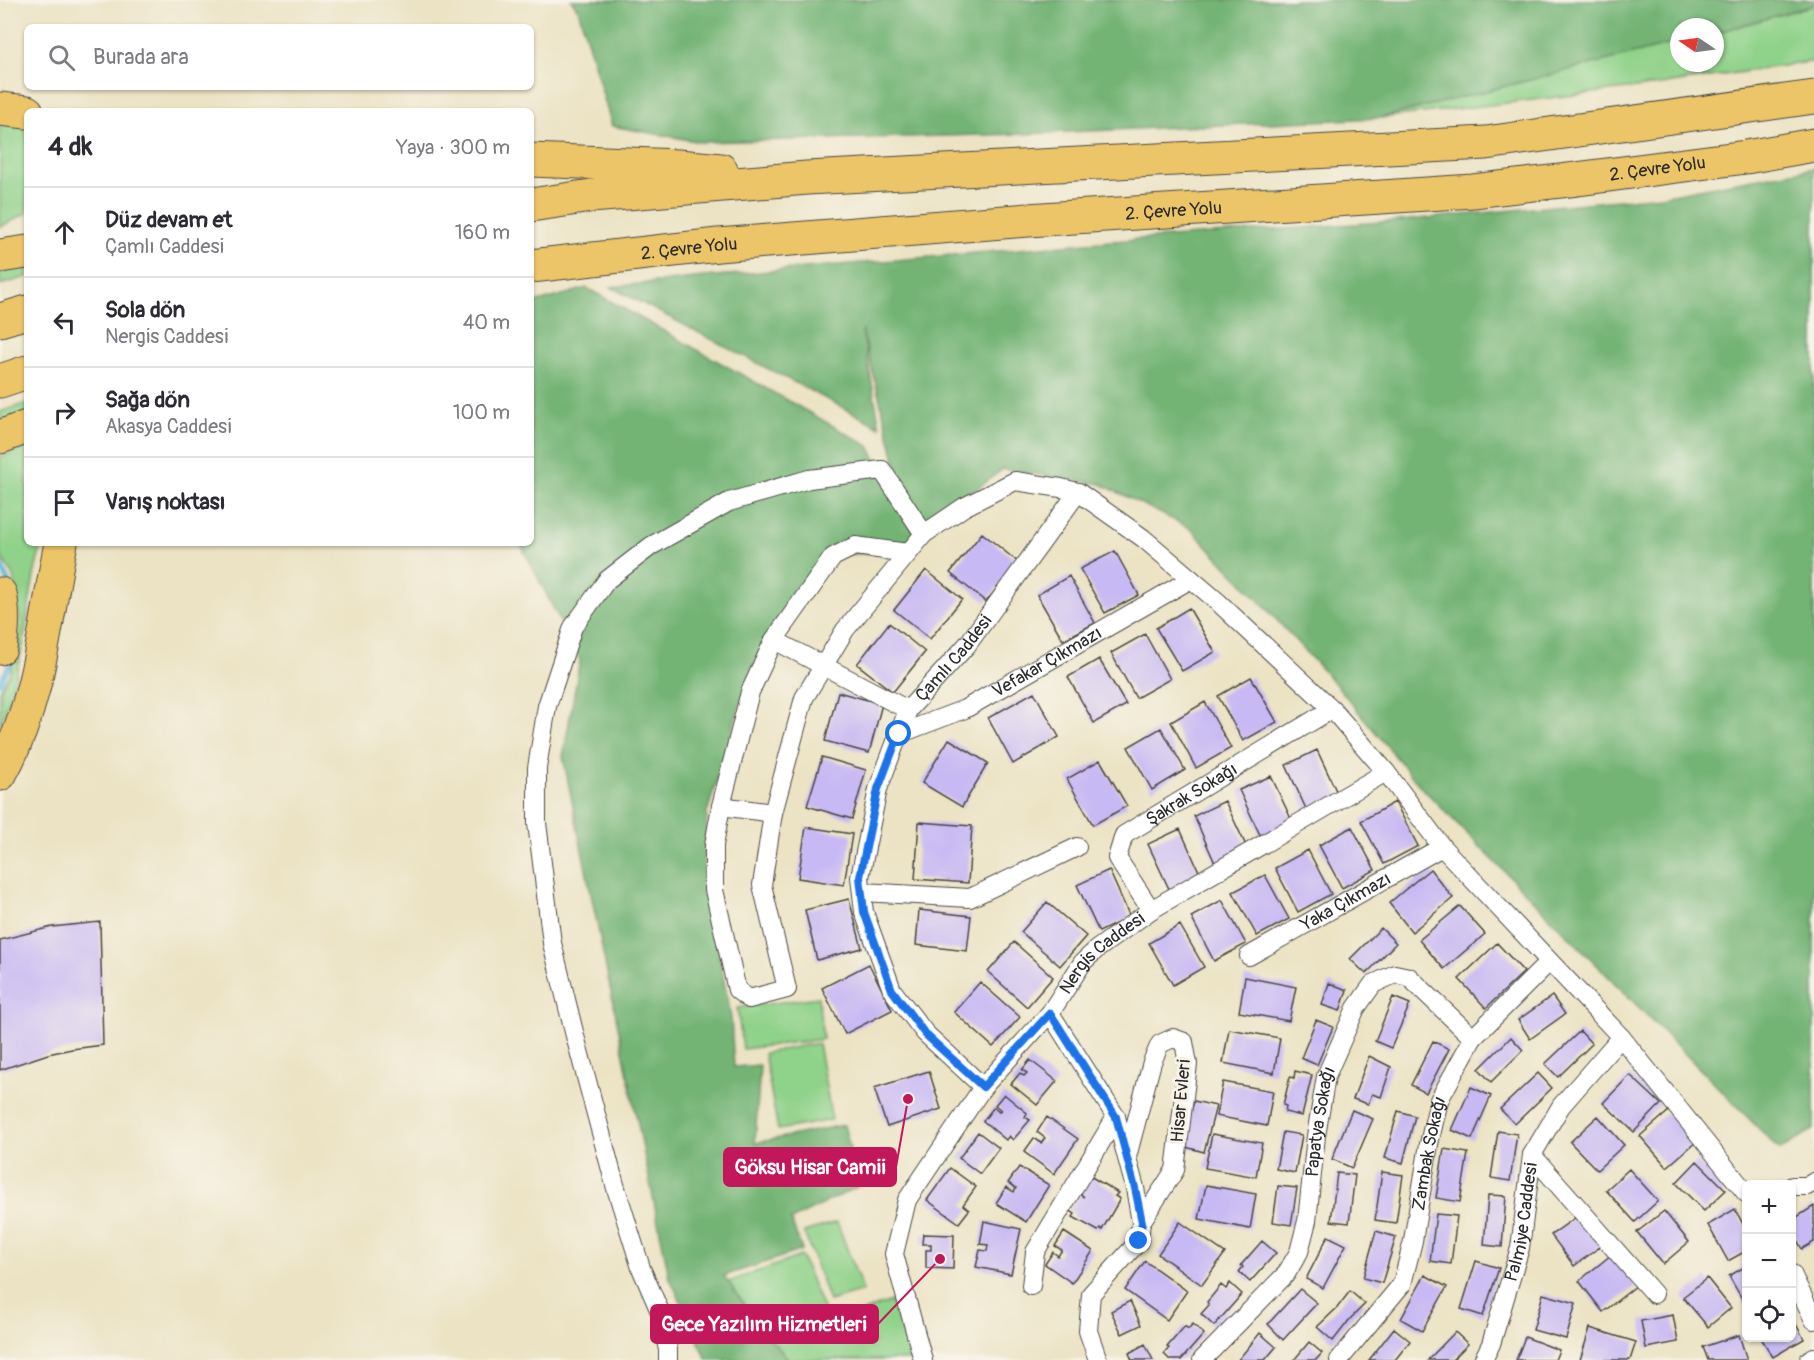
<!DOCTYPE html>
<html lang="tr">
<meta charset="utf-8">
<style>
:root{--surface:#fff;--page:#f7f7f7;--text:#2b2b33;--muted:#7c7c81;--line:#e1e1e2}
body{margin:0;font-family:Pangolin,sans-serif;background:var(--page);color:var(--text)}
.controls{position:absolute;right:18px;bottom:18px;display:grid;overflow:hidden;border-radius:9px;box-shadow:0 2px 4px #0004}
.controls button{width:54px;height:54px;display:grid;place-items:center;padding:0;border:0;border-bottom:2px solid var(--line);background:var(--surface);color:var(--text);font:30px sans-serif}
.compass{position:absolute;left:1670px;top:18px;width:54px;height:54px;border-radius:50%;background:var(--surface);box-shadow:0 2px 4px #0004;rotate:283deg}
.stop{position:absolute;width:18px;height:18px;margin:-14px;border:4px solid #1a73e8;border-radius:50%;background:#fff}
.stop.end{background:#1a73e8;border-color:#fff;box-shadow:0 2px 6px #0008}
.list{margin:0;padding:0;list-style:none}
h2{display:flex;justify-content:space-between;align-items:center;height:78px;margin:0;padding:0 24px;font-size:26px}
h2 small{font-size:20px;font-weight:400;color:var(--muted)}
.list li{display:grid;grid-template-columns:39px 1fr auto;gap:18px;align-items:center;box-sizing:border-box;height:90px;padding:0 24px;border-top:2px solid var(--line)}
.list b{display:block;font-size:22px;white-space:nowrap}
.list p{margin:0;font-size:20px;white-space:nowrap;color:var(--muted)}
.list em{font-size:20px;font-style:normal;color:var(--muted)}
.icon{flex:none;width:33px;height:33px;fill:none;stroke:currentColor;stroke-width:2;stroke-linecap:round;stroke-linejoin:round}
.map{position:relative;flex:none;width:1814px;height:1360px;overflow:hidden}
.search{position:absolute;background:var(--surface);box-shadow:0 2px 4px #0004;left:24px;top:24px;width:510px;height:66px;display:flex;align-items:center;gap:15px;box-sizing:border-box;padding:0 21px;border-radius:9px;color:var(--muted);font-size:22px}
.panel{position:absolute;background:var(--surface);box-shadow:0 2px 4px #0004;left:24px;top:108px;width:510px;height:438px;border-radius:9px}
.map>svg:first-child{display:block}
.green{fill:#8fd289;stroke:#5d7e5a;stroke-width:1.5}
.forest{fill:#73b475;stroke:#4f7050;stroke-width:1.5}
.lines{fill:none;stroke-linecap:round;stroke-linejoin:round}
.stream{stroke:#64b7e0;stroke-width:5}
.building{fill:#c7b9f3}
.street-casing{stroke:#484742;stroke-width:20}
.highway-casing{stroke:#484742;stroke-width:35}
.street{stroke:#fff;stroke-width:18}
.highway{stroke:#edc569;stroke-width:33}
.route{stroke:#1a73e8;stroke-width:8}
.labels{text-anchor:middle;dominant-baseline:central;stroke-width:6;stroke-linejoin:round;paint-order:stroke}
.street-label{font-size:18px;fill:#2b2b2b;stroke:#f7f3e8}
.leader{fill:none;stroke:#c2185b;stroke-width:2}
.callout-dot{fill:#c2185b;stroke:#f7f3e8;stroke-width:2}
.callout{fill:#c2185b;stroke:#c2185b;stroke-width:2}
.callout-label{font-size:20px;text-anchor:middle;font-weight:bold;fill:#fff}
</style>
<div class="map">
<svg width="1814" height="1360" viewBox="0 0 1814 1360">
<rect width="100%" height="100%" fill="#f7f3e8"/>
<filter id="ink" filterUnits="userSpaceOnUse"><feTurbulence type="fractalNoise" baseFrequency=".0167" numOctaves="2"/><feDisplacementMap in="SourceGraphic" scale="12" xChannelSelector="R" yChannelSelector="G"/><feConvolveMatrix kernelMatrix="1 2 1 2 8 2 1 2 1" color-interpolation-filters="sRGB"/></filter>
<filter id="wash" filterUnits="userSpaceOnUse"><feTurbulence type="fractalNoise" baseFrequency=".008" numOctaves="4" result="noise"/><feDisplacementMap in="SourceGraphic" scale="24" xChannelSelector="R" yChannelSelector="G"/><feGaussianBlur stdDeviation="1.35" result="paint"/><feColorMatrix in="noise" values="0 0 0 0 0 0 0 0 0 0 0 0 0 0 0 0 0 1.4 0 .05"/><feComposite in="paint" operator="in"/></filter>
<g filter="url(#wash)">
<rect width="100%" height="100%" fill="#ece3c4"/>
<path class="green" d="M 1814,5 L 1814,61 L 1652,86 L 1380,118 L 1679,42 L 1679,63 L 1715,63 L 1715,33 Z
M 0,119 L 27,123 L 27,213 L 0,227 Z
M 27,264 L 27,277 L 0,285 L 0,272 Z
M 27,403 L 27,419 L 0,429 L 0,412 Z
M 27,446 L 27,543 L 43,543 C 31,576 29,611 23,645 C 17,673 10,699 0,726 L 0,690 L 10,673 L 18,642 L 20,618 L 13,576 L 0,555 L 0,457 Z
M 818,997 L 823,1039 L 743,1049 L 737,1008 Z
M 818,1043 L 832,1120 L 778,1130 L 764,1053 Z
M 837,1222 L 863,1291 L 829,1301 L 804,1232 Z
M 801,1256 L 830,1325 L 891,1301 L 910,1352 L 909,1360 L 789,1360 L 769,1339 L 728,1282 Z"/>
<path class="forest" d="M 571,0 L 1814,0 L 1814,5 L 1715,33 L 1715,27 L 1679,27 L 1679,42 L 1380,118 L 1023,134 L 701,142 L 612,126 L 578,9 Z
M 1814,168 L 1814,1129 L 1780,1150 L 1419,785 L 1339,688 L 1252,593 L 1190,528 L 1101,484 L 1003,469 L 915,536 L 908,550 L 826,556 L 742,698 L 707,813 L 704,875 L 731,1018 L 734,1067 L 760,1065 L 755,1143 L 844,1125 L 859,1186 L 791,1220 L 802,1250 L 724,1276 L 765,1334 L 790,1360 L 707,1360 L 669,1276 L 563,757 L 580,660 L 520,543 L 531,543 L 531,304 L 587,288 L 869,446 L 914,533 L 862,330 L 880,427 L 611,287 L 704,277 L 1099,242 L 1397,221 L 1661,196 Z"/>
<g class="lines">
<path class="stream" d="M 0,563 L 10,586
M 0,683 L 9,665 L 11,654"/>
</g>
<g id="blocks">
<path class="building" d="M 982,533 L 1018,562 L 986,602 L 950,573 Z
M 1115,551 L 1139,595 L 1105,613 L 1080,569 Z
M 926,570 L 962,599 L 930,639 L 894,610 Z
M 1069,576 L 1095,623 L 1063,640 L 1037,595 Z
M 1189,608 L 1215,652 L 1182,671 L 1156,628 Z
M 889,623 L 925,652 L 893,692 L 857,664 Z
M 1145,634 L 1170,679 L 1136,698 L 1111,653 Z
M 1099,659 L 1126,705 L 1094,723 L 1068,677 Z
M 1251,677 L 1277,722 L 1243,741 L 1218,696 Z
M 838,692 L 882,704 L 869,753 L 825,741 Z
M 1034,692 L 1059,737 L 1013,764 L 988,718 Z
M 1205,702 L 1231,748 L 1196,768 L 1171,722 Z
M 1161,728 L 1185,770 L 1152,790 L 1128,747 Z
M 949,739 L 988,763 L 962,807 L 922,783 Z
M 1317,750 L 1339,797 L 1307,811 L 1286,765 Z
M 822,757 L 866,770 L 852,819 L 807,806 Z
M 1100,760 L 1127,806 L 1093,825 L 1067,779 Z
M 1271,776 L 1293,823 L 1261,837 L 1239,790 Z
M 1225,801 L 1247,848 L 1215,863 L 1194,816 Z
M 1395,802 L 1418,846 L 1384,864 L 1361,821 Z
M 919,822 L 972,826 L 968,883 L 915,879 Z
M 806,827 L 852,834 L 844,885 L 798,878 Z
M 1352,827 L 1375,870 L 1342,888 L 1319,845 Z
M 1180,829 L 1201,876 L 1170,891 L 1148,844 Z
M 1308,850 L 1331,894 L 1298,912 L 1275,868 Z
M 1430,869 L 1453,898 L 1412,932 L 1389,903 Z
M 1109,870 L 1130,917 L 1099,932 L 1077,885 Z
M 1265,875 L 1289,919 L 1257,936 L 1233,892 Z
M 849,899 L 862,948 L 817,960 L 805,910 Z
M 1222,900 L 1246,944 L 1214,961 L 1191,917 Z
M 1047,902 L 1086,936 L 1060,966 L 1021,932 Z
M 1460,906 L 1485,934 L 1444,969 L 1419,940 Z
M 919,910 L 971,916 L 967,951 L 916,945 Z
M 100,922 L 103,1045 L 72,1049 L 48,1054 L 0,1070 L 0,940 L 52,927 Z
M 1180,925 L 1204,967 L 1173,985 L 1149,943 Z
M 1381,928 L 1396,943 L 1366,974 L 1350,959 Z
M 1014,942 L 1053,977 L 1027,1007 L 988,972 Z
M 1497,943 L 1524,972 L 1486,1008 L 1459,979 Z
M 869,964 L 892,1010 L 845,1034 L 822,988 Z
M 1245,977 L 1296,987 L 1289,1021 L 1239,1012 Z
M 980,982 L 1020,1017 L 993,1047 L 954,1012 Z
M 1329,983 L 1347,990 L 1340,1011 L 1322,1005 Z
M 1552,996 L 1565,1014 L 1530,1039 L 1518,1020 Z
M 1393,997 L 1410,1004 L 1391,1048 L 1375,1041 Z
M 1316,1020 L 1333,1027 L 1317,1065 L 1301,1058 Z
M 1229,1029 L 1280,1038 L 1274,1073 L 1223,1063 Z
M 1580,1031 L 1592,1044 L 1558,1077 L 1545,1064 Z
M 1511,1037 L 1523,1050 L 1491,1082 L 1479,1069 Z
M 1433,1041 L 1449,1049 L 1426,1093 L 1411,1085 Z
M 1369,1056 L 1391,1067 L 1381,1097 L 1372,1094 L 1368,1104 L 1353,1099 Z
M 1030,1060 L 1057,1081 L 1037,1105 L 1011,1084 L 1020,1073 L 1024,1076 L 1027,1073 L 1022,1070 Z
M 929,1071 L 941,1109 L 887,1127 L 874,1088 Z
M 1295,1071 L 1312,1075 L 1302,1116 L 1285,1112 L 1286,1106 L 1283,1105 L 1290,1077 L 1294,1078 Z
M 1538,1073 L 1552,1088 L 1515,1124 L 1500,1109 Z
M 1630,1075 L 1661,1104 L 1634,1132 L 1603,1103 Z
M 1223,1082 L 1273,1091 L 1267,1126 L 1216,1116 Z
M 1471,1087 L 1491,1096 L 1472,1139 L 1452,1130 Z
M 1004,1094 L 1027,1113 L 1025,1117 L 1030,1120 L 1013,1140 L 1009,1136 L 1006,1140 L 983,1121 L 994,1107 L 999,1111 L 1001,1110 L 995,1105 Z
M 1194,1101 L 1216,1106 L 1204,1152 L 1182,1146 Z
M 1352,1110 L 1373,1119 L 1352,1168 L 1332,1159 Z
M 1670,1110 L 1697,1141 L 1667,1167 L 1640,1136 Z
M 1398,1111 L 1415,1116 L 1403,1163 L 1385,1158 Z
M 1598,1116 L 1624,1145 L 1597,1170 L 1570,1142 Z
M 1047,1117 L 1078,1139 L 1054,1174 L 1024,1152 L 1034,1138 L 1041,1143 L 1045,1138 L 1037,1132 Z
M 1498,1131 L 1517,1134 L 1510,1181 L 1491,1178 Z
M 978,1132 L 999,1148 L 980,1174 L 959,1158 Z
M 1283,1132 L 1302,1135 L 1295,1173 L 1276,1169 Z
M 1212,1134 L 1262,1143 L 1256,1177 L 1205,1168 Z
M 1444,1149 L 1468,1153 L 1460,1202 L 1436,1198 Z
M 1697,1161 L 1726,1190 L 1704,1211 L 1676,1183 Z
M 1019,1167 L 1049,1185 L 1026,1222 L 996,1203 L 1006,1187 L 1014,1192 L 1016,1188 L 1008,1183 Z
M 950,1168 L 976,1187 L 963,1205 L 969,1210 L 959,1223 L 927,1200 Z
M 1629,1169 L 1658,1201 L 1635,1222 L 1606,1190 Z
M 1382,1172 L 1403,1175 L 1396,1223 L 1375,1220 Z
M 1337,1173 L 1355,1175 L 1349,1223 L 1331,1221 Z
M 1090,1176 L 1118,1193 L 1115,1196 L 1120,1199 L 1102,1230 L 1100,1228 L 1098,1231 L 1073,1217 L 1075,1214 L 1069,1210 L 1079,1194 L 1084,1197 L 1080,1193 Z
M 1206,1185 L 1256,1194 L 1250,1229 L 1199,1219 Z
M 1278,1186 L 1297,1188 L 1291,1225 L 1273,1222 Z
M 1488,1195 L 1506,1196 L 1502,1247 L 1484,1245 Z
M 1814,1206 L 1814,1242 L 1802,1249 L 1792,1231 L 1792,1220 Z
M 1735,1209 L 1746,1230 L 1746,1251 L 1728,1261 L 1708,1225 Z
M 1664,1211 L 1689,1242 L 1663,1264 L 1637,1232 Z
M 1436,1214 L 1457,1216 L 1451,1264 L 1430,1261 Z
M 1579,1215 L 1601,1246 L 1574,1266 L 1551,1235 Z
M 984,1221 L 1021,1229 L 1011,1274 L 976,1267 L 980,1250 L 987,1251 L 988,1245 L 980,1244 Z
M 1180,1222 L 1225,1253 L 1202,1285 L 1158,1254 Z
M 1376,1231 L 1396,1237 L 1382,1283 L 1363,1278 Z
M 1064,1232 L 1093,1251 L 1072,1283 L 1045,1264 L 1053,1252 L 1058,1256 L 1062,1250 L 1055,1246 Z
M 923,1234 L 954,1235 L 953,1269 L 926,1268 L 926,1250 L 931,1250 L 931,1244 L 922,1244 Z
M 1328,1236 L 1346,1245 L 1323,1288 L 1306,1279 Z
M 1262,1241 L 1276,1253 L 1250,1282 L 1239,1272 L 1243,1267 L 1241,1265 Z
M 1611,1255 L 1636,1286 L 1603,1312 L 1579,1281 Z
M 1145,1261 L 1187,1291 L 1167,1320 L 1125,1290 Z
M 1476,1261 L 1499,1268 L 1483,1316 L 1461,1309 Z
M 1746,1266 L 1746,1306 L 1729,1276 Z
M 1425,1275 L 1447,1287 L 1422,1331 L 1401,1319 Z
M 1707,1278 L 1731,1308 L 1708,1327 L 1683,1297 Z
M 1230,1283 L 1242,1294 L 1214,1326 L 1201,1314 L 1209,1305 L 1207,1302 L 1221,1285 L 1226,1289 Z
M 1300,1289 L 1317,1303 L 1283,1340 L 1268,1324 Z
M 1350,1291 L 1365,1304 L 1350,1319 L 1333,1341 L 1317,1327 L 1337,1308 Z
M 1543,1294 L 1576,1303 L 1566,1339 L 1533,1330 Z
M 1130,1301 L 1141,1325 L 1122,1334 L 1111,1311 Z
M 1673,1315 L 1678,1342 L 1646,1348 L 1641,1321 Z
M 1792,1317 L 1804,1339 L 1773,1357 L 1761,1338 L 1792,1338 Z
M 1193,1324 L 1204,1334 L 1181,1360 L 1170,1360 L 1164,1354 L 1169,1348 L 1167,1347 L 1185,1326 L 1188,1329 Z
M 1394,1328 L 1410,1341 L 1395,1360 L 1369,1360 Z
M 1590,1328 L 1636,1342 L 1630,1360 L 1580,1360 Z
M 1455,1332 L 1468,1344 L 1452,1360 L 1428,1360 Z
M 1260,1333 L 1276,1347 L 1265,1360 L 1238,1360 Z
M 1739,1335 L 1747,1360 L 1708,1360 L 1703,1347 Z
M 1525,1337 L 1559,1350 L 1555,1360 L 1516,1360 Z
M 1309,1342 L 1322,1353 L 1316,1360 L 1294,1360 Z
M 1145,1344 L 1153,1360 L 1132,1360 L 1129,1353 Z"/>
</g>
</g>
<g filter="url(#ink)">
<use href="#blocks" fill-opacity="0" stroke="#484742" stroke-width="1.5"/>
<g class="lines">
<g class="street-casing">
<g id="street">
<path d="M 908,553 L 855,546 L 833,557 L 774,640 L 750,692 L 721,806 L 714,845 L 714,890 L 737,990 L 749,999 L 787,989 L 762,885 L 773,813 L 804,698 L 845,630 L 924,534 L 964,507 L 1015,481 L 1061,488 L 1078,492 L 1143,538 L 1217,601 L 1332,709 L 1386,772 L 1442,847 L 1621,1037 L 1746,1193"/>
<path d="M 774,640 L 908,710"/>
<path id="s1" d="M 899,734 L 965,709 L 1191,579"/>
<path d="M 721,806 L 773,813"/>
<path d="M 862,892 L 970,898 L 1077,847"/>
<path id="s2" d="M 1151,910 L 1117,858 L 1124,835 L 1332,709"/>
<path id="s3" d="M 1249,956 L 1442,847"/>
<path d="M 1050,1013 L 1116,1117 L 1135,1188 L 1141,1222 L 1139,1241 L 1091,1294 L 1088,1331 L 1098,1360"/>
<path id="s4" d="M 983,1087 L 925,1033 L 892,990 L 864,912 L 860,877 L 878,789 L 908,710 L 967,645 L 1078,492"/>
<path d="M 1532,1155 L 1654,1294"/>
<path d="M 1127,1157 L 1152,1062 L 1160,1044 L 1173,1038 L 1184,1042 L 1188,1064 L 1175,1170 L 1141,1222"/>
<path d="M 1792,1186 L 1807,1186 L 1814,1182"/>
<path d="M 1792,1274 L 1814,1320"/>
<path d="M 1031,1286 L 1035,1252 L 1116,1117"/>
<path d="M 668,1360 L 668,1350 L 661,1314 L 641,1268 L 615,1185 L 575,1036 L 552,943 L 537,823 L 537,768 L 547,706 L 573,627 L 607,580 L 651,546 L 729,502 L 809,479 L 882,470 L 924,534"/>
<path id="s5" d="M 923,1360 L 894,1254 L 907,1200 L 983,1087 L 1050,1013 L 1083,962 L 1097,949 L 1151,910 L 1386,772"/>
<path id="s6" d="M 1202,1360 L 1286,1274 L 1299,1252 L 1307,1221 L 1316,1136 L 1326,1076 L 1356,1008 L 1373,984 L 1395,974 L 1409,977 L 1473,1038"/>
<path id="s7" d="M 1339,1360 L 1402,1284 L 1413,1241 L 1429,1144 L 1439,1100 L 1473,1038 L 1549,962"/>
<path id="s8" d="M 1483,1360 L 1491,1344 L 1520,1248 L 1532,1155 L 1561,1106 L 1621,1037"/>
<path d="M 1809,1360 L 1814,1357"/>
</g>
</g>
<g class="highway-casing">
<g id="highway">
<path d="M 0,109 L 27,112"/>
<path d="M 531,160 L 678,166 L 721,170"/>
<path d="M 531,205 L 591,196 L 807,178 L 1486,143 L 1814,97"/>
<path d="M 0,256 L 27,252"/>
<path id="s9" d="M 531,266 L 718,245 L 1028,220 L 1473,191 L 1569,180 L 1746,157 L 1814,145"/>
<path d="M 0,320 L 27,312"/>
<path d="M 0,381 L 27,372"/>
<path d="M 0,437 L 27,427"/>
<path d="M 0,594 C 4,612 3,629 0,648"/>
<path d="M 0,774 C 40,704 45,620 61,543"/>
</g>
</g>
<use href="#street" class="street"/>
<use href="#highway" class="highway"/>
</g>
</g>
<g class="lines" filter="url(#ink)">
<path class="route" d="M 899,734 L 878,789 L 860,877 L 864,912 L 892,990 L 925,1034 L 983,1087 L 1050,1013 L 1116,1117 L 1135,1188 L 1142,1222 L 1139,1241"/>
</g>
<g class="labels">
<g class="street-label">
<text stroke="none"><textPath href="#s9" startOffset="1131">2. Çevre Yolu</textPath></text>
<text stroke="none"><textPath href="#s9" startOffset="645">2. Çevre Yolu</textPath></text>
<text stroke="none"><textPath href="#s9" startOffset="159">2. Çevre Yolu</textPath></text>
<text stroke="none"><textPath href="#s4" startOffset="495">Çamlı Caddesi</textPath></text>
<text stroke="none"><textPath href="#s1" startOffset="165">Vefakar Çıkmazı</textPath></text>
<text stroke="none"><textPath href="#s2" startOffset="165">Şakrak Sokağı</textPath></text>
<text stroke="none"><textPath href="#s3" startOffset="111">Yaka Çıkmazı</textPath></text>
<text stroke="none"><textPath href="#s5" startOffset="482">Nergis Caddesi</textPath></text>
<text transform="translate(1181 1101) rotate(-85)">Hisar Evleri</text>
<text stroke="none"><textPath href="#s6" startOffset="278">Papatya Sokağı</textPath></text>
<text stroke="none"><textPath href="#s7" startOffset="232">Zambak Sokağı</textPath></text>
<text stroke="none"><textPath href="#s8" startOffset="144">Palmiye Caddesi</textPath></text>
</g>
</g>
<path class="leader" d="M908 1099L896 1167M940 1259L878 1324"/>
<g class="callout-dot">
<circle cx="908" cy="1099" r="6"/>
<circle cx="940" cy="1259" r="6"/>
</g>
<g class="callout">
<rect x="724" y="1148" width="172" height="38" rx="6"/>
<rect x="651" y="1305" width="227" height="38" rx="6"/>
</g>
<g class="callout-label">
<text x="810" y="1174">Göksu Hisar Camii</text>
<text x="764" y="1331">Gece Yazılım Hizmetleri</text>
</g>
</svg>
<div class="controls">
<button>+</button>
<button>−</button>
<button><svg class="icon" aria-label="locate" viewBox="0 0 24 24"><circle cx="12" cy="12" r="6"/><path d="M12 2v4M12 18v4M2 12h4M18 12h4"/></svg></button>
</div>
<svg class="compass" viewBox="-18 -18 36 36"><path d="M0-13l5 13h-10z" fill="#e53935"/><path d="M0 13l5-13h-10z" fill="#7c7c81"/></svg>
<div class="stop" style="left:899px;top:734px"></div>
<div class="stop end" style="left:1139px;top:1241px"></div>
<div class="search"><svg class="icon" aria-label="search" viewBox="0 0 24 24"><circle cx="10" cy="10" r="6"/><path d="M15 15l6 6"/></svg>Burada ara</div>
<section class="panel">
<h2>4 dk<small>Yaya · 300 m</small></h2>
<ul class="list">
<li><svg class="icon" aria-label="ahead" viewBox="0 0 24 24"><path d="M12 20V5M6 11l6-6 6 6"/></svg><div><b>Düz devam et</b><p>Çamlı Caddesi</p></div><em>160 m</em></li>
<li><svg class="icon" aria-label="left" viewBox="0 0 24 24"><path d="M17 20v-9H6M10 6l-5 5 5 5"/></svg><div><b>Sola dön</b><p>Nergis Caddesi</p></div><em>40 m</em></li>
<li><svg class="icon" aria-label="right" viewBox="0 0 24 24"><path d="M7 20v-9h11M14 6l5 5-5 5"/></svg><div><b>Sağa dön</b><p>Akasya Caddesi</p></div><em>100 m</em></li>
<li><svg class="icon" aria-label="arrive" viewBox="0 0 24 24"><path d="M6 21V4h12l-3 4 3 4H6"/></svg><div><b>Varış noktası</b></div></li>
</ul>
</section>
</div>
